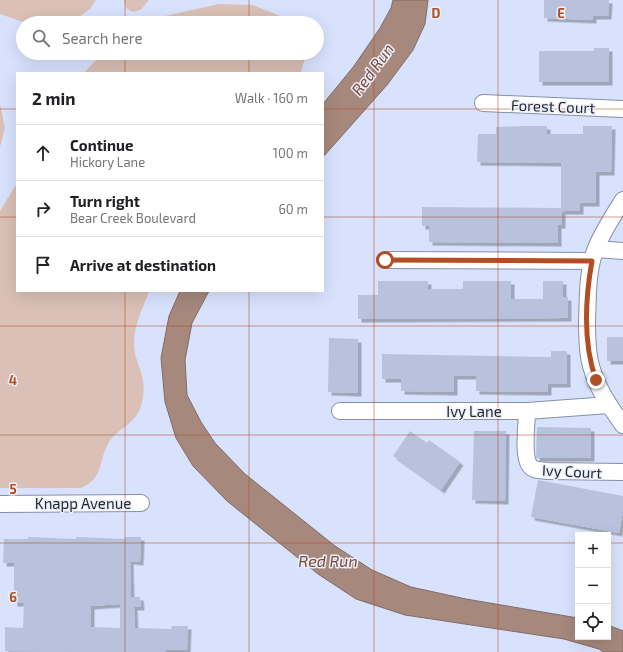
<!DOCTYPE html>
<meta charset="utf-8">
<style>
:root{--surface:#fff;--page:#f2f2f2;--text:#202124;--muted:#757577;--line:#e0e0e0}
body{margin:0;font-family:"Exo 2",sans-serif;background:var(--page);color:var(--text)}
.controls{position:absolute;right:12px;bottom:12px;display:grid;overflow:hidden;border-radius:0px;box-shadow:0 4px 16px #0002}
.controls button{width:36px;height:36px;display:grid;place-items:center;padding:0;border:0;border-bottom:1px solid var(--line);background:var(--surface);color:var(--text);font:20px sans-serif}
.stop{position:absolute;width:12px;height:12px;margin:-9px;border:3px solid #b34d23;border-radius:50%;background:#fff}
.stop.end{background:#b34d23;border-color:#fff;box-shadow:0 1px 4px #0008}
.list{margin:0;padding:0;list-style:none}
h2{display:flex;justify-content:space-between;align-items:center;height:52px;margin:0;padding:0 16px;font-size:17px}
h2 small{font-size:13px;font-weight:400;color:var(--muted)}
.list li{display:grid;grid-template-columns:26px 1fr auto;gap:12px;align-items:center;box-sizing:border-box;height:56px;padding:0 16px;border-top:1px solid var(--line)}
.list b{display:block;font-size:15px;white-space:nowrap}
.list p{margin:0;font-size:13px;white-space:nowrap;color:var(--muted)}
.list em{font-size:13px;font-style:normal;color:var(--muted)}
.icon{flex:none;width:22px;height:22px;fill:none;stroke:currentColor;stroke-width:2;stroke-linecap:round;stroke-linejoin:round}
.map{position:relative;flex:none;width:623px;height:652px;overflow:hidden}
.search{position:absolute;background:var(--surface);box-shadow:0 4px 16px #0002;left:16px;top:16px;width:308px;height:44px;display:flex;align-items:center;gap:10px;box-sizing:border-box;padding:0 14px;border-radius:22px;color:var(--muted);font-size:15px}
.panel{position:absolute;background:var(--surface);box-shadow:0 4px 16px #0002;left:16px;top:72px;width:308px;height:220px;border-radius:0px}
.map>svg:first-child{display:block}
.green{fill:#dac0b6}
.water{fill:#a6887d;stroke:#806c67}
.building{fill:#b8c2dd;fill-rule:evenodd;filter:url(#shadow)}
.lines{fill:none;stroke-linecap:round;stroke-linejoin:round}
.minor-casing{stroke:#868fa7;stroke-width:18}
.minor{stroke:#fff;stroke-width:16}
.route{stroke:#b34d23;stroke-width:5}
.grid{fill:none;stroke:#b34d23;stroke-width:1;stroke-opacity:0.55}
.labels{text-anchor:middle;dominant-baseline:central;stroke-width:3;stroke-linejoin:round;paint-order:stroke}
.street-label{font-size:15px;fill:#262933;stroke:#eceffa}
.water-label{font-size:16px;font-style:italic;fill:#794a38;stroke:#eceffa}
.grid-label{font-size:13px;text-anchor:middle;font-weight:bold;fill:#b34d23;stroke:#eceffa;stroke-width:3;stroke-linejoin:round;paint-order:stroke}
</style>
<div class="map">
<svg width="623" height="652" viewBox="0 0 623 652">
<defs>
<filter id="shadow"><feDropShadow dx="3.5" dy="3.5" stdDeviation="0" flood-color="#0004"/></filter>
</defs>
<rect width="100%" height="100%" fill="#d9e2fd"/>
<path class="green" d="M 0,0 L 96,0 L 90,9 L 79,17 L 64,23 L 30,23 L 23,22 L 0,14 Z
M 124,0 L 149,0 C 146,3 143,8 140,10 C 131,14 124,9 124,0 Z
M 219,4 L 253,5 L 285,18 L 294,23 L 152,23 L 165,16 Z
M 106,53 L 306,53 L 301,73 L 84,73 L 94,62 Z
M 0,104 L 5,128 L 0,147 Z
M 17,183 L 17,291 L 149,291 C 143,309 134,324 134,343 C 134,353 137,360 140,369 C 145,382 145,399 139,411 C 132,426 115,430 108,444 C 98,462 104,478 81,488 L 0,488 L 0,211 Z"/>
<path class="water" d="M 393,0 L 428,0 L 425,24 L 413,50 L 387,85 L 323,157 L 323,104 L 354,66 L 380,28 L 391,8 Z
M 180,291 L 209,291 L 192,323 L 185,360 L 187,395 L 201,422 L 215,443 L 245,474 L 335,546 L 372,570 L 411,587 L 466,599 L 578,618 L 578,637 L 608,637 L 608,625 L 623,631 L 623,652 L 603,652 L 599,649 L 564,639 L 405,615 L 356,599 L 318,574 L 227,501 L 193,466 L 176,438 L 165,402 L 161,358 L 169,316 Z"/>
<path class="building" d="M 544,0 L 609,0 L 608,16 L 593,16 L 593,20 L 544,18 Z
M 594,48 L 609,48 L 609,82 L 539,82 L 539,51 L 594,51 Z
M 527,126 L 547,126 L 547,134 L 583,134 L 583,126 L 612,126 L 611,172 L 596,172 L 596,203 L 580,203 L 580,211 L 562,211 L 562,225 L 558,225 L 558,243 L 429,242 L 429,226 L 422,226 L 422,207 L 561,208 L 561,163 L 477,162 L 478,134 L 496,134 L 496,127 Z
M 378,281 L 428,281 L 428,289 L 463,289 L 463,281 L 511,281 L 511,299 L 543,299 L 543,281 L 563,281 L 563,297 L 568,297 L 568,318 L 358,319 L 358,295 L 378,295 Z
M 607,337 L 623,337 L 623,361 L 607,361 Z
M 329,338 L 358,339 L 358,393 L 328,392 Z
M 551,351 L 567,351 L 567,384 L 548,384 L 548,392 L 476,391 L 476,376 L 454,376 L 454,392 L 401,391 L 401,379 L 382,379 L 382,354 L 551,357 Z
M 537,427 L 591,428 L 591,458 L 536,458 Z
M 410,431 L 427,443 L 429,440 L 460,462 L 441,490 L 393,456 Z
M 474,431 L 506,431 L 505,501 L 472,500 Z
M 538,480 L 623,496 L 623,510 L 619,533 L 531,517 Z
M 28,537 L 76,539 L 76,537 L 125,539 L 125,537 L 141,537 L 140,562 L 130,561 L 131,597 L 140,597 L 141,607 L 134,607 L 135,628 L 171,629 L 172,626 L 188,626 L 187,650 L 166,650 L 166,652 L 5,651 L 5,627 L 23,628 L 24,603 L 14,603 L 14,563 L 3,563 L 4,539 L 28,539 ZM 120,604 L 120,628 L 91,627 L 91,606 Z"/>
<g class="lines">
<g class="minor-casing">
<path id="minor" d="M 483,103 L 623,109
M 623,200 C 613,216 603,231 596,248 C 587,271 588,297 587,321 C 587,336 587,352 591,366 C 597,388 610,407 623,425
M 596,249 L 623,251
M 385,260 L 592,261
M 340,411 L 527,411 L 609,405
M 527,411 C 527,424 522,456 530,466 C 534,471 542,470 548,471 L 623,472
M 0,504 L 141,503"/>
</g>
<use href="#minor" class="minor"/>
</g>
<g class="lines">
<path class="route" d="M 385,260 L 592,261 C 585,300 583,343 596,380"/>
</g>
<path class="grid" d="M 125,0 L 125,23M 249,0 L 249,23M 374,0 L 374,652M 498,0 L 498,652M 125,53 L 125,73M 249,53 L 249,73M 0,109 L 17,109M 323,109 L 623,109M 0,217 L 17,217M 323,217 L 623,217M 125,291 L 125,652M 249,291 L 249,652M 0,326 L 623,326M 0,435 L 623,435M 0,543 L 578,543M 608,543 L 623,543"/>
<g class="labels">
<g class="street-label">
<text transform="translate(553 106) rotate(2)">Forest Court</text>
<text x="474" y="411">Ivy Lane</text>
<text transform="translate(572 471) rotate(3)">Ivy Court</text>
<text x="83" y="503">Knapp Avenue</text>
</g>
<g class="water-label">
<text transform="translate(372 69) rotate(-54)">Red Run</text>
<text x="328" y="560">Red Run</text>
</g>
</g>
<g class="grid-label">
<text x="436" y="18">D</text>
<text x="561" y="18">E</text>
<text x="13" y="385">4</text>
<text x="13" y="494">5</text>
<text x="13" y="602">6</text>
</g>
</svg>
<div class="controls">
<button>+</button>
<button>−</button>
<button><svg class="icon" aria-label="locate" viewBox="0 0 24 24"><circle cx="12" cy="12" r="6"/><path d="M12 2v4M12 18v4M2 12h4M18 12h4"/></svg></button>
</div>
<div class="stop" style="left:385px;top:260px"></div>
<div class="stop end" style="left:596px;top:380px"></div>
<div class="search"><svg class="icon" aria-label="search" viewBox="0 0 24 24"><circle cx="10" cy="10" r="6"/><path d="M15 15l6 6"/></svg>Search here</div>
<section class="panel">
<h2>2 min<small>Walk · 160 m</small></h2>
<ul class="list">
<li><svg class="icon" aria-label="ahead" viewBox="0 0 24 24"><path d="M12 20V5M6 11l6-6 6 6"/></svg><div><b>Continue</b><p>Hickory Lane</p></div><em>100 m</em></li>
<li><svg class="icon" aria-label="right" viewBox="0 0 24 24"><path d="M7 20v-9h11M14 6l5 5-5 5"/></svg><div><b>Turn right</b><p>Bear Creek Boulevard</p></div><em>60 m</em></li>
<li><svg class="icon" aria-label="arrive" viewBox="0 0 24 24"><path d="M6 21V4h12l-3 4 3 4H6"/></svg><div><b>Arrive at destination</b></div></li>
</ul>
</section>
</div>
